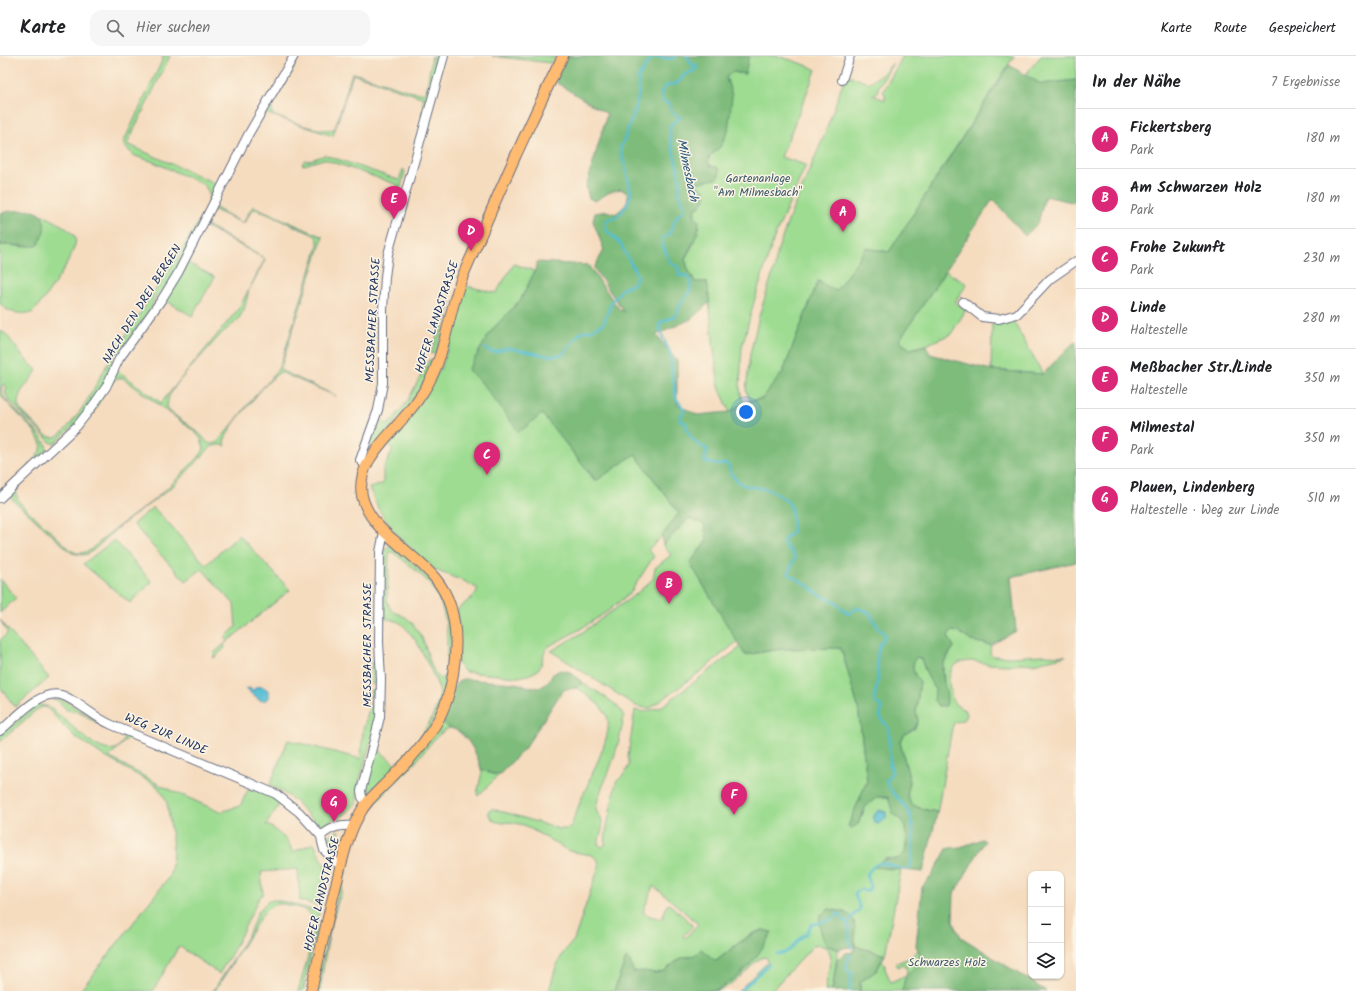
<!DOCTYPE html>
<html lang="de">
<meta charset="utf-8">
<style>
:root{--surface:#fff;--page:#f6f6f6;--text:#202124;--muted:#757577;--line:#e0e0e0;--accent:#db2777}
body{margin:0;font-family:Kalam,sans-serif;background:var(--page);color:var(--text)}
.controls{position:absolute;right:12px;bottom:12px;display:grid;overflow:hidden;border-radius:8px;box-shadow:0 1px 3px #0004}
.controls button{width:36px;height:36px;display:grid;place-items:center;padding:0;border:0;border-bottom:1px solid var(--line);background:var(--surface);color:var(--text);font:20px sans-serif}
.you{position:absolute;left:746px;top:356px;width:14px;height:14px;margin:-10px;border:3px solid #fff;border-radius:50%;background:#1a73e8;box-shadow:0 0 0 6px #1a73e833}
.badge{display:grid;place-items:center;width:26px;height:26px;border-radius:50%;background:var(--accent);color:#fff;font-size:13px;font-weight:700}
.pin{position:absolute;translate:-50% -33px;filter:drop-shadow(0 1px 2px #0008)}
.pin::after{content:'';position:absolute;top:21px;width:14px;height:12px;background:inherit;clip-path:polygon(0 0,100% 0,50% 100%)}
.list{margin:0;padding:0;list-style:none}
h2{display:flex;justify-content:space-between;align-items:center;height:52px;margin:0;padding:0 16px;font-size:17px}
h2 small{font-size:13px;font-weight:400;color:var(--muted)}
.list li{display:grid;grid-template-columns:26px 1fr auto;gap:12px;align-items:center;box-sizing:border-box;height:60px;padding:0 16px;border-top:1px solid var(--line)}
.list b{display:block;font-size:15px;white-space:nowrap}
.list p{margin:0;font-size:13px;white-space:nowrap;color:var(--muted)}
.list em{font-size:13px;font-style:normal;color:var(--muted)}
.icon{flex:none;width:22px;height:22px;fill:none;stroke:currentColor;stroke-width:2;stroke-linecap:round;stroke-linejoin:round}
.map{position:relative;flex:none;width:1076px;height:935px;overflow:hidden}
header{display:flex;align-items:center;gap:24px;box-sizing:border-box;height:56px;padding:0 20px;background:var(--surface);border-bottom:1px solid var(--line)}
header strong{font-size:19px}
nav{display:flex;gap:22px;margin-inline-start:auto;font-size:14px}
.search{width:280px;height:36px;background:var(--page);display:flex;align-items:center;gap:10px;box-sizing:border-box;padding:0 14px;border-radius:12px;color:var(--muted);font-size:15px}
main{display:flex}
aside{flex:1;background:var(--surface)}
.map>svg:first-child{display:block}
.green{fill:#9ddc91;stroke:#5c8678;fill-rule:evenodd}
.forest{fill:#7ebc7b;stroke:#4c766c}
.water{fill:#55bdd2;stroke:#387698}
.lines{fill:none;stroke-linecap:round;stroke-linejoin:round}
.stream{stroke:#55bdd2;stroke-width:2.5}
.minor-casing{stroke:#676c80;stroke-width:10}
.major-casing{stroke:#676c80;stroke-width:12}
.minor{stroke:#fff;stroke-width:8}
.major{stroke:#febb71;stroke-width:10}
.labels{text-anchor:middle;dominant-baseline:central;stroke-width:3;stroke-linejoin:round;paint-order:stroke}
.park-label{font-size:12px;fill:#3c5a6b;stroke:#fcf5e5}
.street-label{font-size:12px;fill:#1b2f5e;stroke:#fcf5e5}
.water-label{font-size:13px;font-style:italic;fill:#2c5a81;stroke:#fcf5e5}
</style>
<header>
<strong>Karte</strong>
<div class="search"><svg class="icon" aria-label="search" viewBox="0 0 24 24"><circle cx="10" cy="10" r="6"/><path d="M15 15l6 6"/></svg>Hier suchen</div>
<nav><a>Karte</a><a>Route</a><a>Gespeichert</a></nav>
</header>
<main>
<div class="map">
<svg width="1076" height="935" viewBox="0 0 1076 935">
<rect width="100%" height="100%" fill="#fcf5e5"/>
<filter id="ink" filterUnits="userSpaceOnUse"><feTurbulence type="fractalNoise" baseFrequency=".025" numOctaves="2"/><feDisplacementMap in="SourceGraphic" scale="8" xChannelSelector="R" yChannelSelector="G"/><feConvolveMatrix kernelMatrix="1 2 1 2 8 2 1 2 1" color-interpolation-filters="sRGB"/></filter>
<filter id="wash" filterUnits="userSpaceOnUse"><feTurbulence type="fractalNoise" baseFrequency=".012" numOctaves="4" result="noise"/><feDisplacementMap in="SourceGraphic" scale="16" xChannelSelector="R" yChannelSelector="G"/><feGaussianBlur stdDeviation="0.9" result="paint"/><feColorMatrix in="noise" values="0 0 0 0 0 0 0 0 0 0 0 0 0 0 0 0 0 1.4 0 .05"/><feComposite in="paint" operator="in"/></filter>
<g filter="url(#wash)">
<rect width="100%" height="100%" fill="#f5dcbf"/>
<path class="green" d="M 163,0 L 170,0 L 127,88 L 219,129 L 219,131 L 214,136 L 213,141 L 184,199 C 180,202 179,205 179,210 L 166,233 L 155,241 L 151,253 L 120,296 L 114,301 L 108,322 L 79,365 L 54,388 L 50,386 L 9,344 L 5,337 L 7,331 L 4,328 L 2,330 L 1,336 L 6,344 L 38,377 L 46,388 L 47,393 L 44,397 L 0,438 L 0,436 C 13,424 37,407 42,390 L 35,376 L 0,339 L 0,275 L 6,278 L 24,302 L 37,314 C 31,326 14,337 19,352 L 45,379 C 53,383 58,381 64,375 C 86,353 97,324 113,299 C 135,264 159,229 181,194 C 189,180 202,163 208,147 C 211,139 208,134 203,128 L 151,105 L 135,100 L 125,91 L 123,87 L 162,5 Z
M 297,0 L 299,0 L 293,14 L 272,50 L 272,57 L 275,60 C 288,64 324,79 335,72 L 352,17 L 354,17 L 413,36 L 420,37 L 425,36 L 427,31 L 432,0 L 442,0 L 438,11 L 434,16 L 434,25 L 426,49 L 423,48 L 424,42 L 353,18 L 333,80 L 265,57 L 288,18 Z
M 492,0 L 555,0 L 551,7 Z
M 749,0 L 778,0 L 809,10 L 816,14 L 781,101 L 806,109 L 774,182 L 754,246 L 742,291 L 740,333 L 743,346 L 730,356 L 719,331 L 714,295 L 707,226 L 695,226 L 688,213 L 685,203 L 694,187 L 695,153 L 701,150 L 699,131 L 695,130 L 698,126 L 716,123 L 717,111 L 711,110 L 708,106 L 710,100 L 720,91 L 732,40 L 726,21 L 733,16 L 744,18 Z
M 903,0 L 1014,0 L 889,196 L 866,192 L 836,235 L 818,225 L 783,316 L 762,343 L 750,344 L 746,335 L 750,298 L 759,260 L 775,210 L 777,196 L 790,160 L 824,80 L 846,18 L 868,27 L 881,19 L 893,7 L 878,32 L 877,37 L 872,39 L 885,44 L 885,38 L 883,35 Z
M 1041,0 L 1076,0 L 1076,24 L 1041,28 L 1025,19 Z
M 325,99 L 399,124 L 403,113 L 405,115 L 399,139 L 395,139 L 398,129 L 324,103 L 304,109 L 302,108 L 305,104 L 308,105 Z
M 253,150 L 323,181 L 280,314 L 336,340 L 280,316 C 261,330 234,363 224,385 L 226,390 C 220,388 217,389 211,391 L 173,430 L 116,473 L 95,493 L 88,498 L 82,499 L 72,497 L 11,442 L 10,439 L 15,432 L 63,387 L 117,314 L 161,347 L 239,252 L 265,203 L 205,170 L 207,167 L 208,170 L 264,202 L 265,204 L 249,234 L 244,254 L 237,265 L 222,277 L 179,325 L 169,340 L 167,349 L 169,355 L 199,377 L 209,388 L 217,387 L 276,316 L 281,307 L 315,200 C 317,192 322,183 312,178 L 256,153 L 252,154 L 244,167 L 242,167 L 215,154 L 212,156 L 214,151 L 243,167 ZM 117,322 L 123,322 L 195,376 L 201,383 L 204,393 L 201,398 L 172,428 L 150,447 L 112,475 L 89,495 L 82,497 L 76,497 L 71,494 L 23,450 C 19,445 15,441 17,434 C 23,419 59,394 72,381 C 80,373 88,364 94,355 C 101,344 107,330 117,322 Z
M 36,156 C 46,160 70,172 75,181 C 81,193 42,248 32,257 C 20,258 9,258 0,248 L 0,189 L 8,189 L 25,191 L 41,161 Z
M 186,206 L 215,221 L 192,260 L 165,244 Z
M 514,208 L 535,215 L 521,243 L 491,275 L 468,314 L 481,326 L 542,357 L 595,425 L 635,398 L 679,457 L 662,480 L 648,494 L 654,500 L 630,537 L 608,555 L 579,574 L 549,590 L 544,597 L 541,609 L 537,615 L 528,619 L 518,621 L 465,616 L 458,608 L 457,554 L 476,538 L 478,533 L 466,526 L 435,514 L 400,483 L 379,454 L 369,432 L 383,428 L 383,413 L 393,394 L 389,390 L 426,337 L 442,310 L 459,257 L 462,229 L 496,237 Z
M 945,215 L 967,228 L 955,246 L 966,254 L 951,278 L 926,289 L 910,293 L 899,285 Z
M 449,244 L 451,246 L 436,297 L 431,298 Z
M 1012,263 L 1043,318 L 991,314 L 992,268 L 1002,267 Z
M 429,304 L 435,304 C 420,341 391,371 366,401 L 364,400 L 379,363 L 388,369 L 407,346 Z
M 153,451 L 206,509 L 239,479 L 290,534 L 228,585 L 224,589 L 225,592 L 213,603 L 215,596 L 228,585 L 225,581 L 236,571 L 234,548 L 202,513 L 186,525 L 157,495 L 133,468 Z
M 689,462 L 704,468 L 707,484 L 690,507 L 738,585 L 705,612 L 658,647 L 650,652 L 645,652 L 636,650 L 551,595 L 580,578 L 636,538 L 653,523 L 655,512 L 671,499 L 663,489 Z
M 114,484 L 152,526 L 130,547 L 83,508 Z
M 391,489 C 408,504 427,517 439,536 C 462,572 449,643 427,676 C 411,700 388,718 368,738 L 364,736 L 376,686 L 379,685 L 378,693 L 396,709 C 415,689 435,665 440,637 C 440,632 420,591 416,585 C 412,580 408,574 404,570 C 398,564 390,563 382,563 L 383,494 ZM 390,496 L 393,496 C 404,505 419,516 428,526 C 450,553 448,584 446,616 L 444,621 L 441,623 C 430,616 428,595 423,584 C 421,579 412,566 408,563 C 398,555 390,560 387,543 L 389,498 Z
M 0,523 L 16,542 L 0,557 Z
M 0,564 L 49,622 L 15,651 L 0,631 L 0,584 L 7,578 L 7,575 Z
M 951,574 L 959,576 L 971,585 L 991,589 L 990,597 L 993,600 L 1010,601 L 1044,599 L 1066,600 L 1033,608 L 1021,607 L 1009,609 L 987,608 L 974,605 L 960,606 L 952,612 L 949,622 L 949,629 L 952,643 L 956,649 L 966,655 L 967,659 L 965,663 L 954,667 L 952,672 L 937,758 L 937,756 L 922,753 L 911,748 L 907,739 L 910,726 L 900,686 L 905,678 L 915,672 L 918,665 L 916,655 L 920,626 C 912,617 911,611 916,600 L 921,603 L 927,619 L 935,633 L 944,626 L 943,608 L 954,591 L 948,580 Z
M 741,591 L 745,599 L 781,593 L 841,592 L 858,651 L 867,725 L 848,770 L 858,768 L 866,750 L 877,741 L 888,741 L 893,757 L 904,767 L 907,783 L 905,796 L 898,803 L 886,802 L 874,811 L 901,814 L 885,899 L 855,890 L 854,866 L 845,856 L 829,853 L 827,890 L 838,893 L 832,935 L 825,935 L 831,900 L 828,893 L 821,889 L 813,890 L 771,935 L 738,935 C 748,925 758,915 768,906 L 767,902 L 763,901 L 758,904 C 747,914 729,934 714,935 C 743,921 756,904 771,876 C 768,875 765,874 762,874 C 749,876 727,897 716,905 L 695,899 L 681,902 L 664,915 L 655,917 L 644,915 L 633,917 L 626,902 L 614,935 L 549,935 L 556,911 L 563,897 L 574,884 L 599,810 L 598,804 L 592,799 L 569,795 L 524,769 L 510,766 L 503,767 L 494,765 L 489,759 L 489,755 L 492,753 L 511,758 L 559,773 L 567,773 L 571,770 C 576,756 581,743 587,730 C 593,714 614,676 607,660 C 601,648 587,640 578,632 L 583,627 C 596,636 619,646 624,661 C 621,679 616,696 610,713 C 605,727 597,739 596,755 C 607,767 601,775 598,788 L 602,791 L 605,789 L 606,775 L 616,726 L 625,717 L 629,709 L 628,700 L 635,654 L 644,656 L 661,651 ZM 653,830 L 666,840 L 698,868 L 686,881 L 684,882 L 683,880 L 692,871 L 691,867 L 669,848 L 667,849 L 662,863 L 650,860 L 643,856 Z
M 371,607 L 376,607 L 377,610 L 379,628 L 371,628 Z
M 371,634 L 378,634 L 378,660 L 358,730 L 357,746 L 349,755 L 343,760 L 321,769 C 310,763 303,753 295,745 C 287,739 279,734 270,729 L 288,684 L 361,703 L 363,674 L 371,646 Z
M 49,642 L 55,642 L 64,644 L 102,668 L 132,682 L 167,696 L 168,698 L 128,682 L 109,701 L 162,730 L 220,756 L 240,750 L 250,730 L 265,737 L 281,746 L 266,769 L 270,770 L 287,784 L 293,796 L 314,787 L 326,812 L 320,850 L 300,845 L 298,813 L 261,816 L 263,839 L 260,840 L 234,893 L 219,918 L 179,890 L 153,935 L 80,935 L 169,821 C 177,798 170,770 167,747 L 164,740 L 157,730 L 107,702 L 74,680 L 46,651 L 42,651 L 36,654 L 0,686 L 0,679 L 37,649 C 40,649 43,649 46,650 C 63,657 95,700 115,693 C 119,692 121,687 124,684 L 123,680 L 92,664 L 80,656 L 67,654 L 57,644 Z
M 443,663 L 444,667 L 449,672 C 433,680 425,696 413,709 C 399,724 382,737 370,755 C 357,775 350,797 344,820 C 343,825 343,830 342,835 C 341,840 338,844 337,849 C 328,877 324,906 320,935 L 315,935 L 347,799 L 363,758 Z
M 481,713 L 492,718 L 500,718 L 478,740 L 477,738 L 482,716 Z
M 336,775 L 340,775 L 333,796 L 328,792 C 324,784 329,778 336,775 Z
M 273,844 L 286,846 L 319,856 L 314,885 L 303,935 L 298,935 C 302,922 318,871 312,861 C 309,853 296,851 288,849 C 276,846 270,850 262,859 L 215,935 L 213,935 L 234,903 L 249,877 L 258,856 L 267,846 Z
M 918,894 L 920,897 L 917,909 L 906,919 L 902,935 L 860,935 L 860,926 L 876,915 L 882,905 L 885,908 L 885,913 L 891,926 L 906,919 L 907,914 L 904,908 L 898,911 L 896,907 L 910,902 Z"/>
<path class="forest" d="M 567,0 L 749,0 L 745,18 L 733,16 L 726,21 L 732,40 L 728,75 L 720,91 L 710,100 L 708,106 L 711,110 L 717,111 L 719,114 L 719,120 L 716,123 L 698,126 L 696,130 L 705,133 C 706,143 704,148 695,153 L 694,159 L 699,165 L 698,176 L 685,203 L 688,213 L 695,226 L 707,226 L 710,246 L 691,263 L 656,279 L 677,305 L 677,348 L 697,359 L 730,356 L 743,346 L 762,343 L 783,316 L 818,225 L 836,235 L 866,192 L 889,196 L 1009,9 L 1041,28 L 1076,24 L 1076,147 L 1045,140 L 1038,167 L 1025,180 L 993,143 L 899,285 L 910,293 L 926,289 L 930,298 L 991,314 L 1043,318 L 1068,292 L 1076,285 L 1076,506 L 1011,521 L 1016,575 L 991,589 L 971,585 L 959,576 L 951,575 L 948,580 L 954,591 C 951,596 945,602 943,607 C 939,619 950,638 946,650 L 939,650 L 934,645 L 935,633 L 927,619 L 921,603 L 916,601 C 911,611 912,617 920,625 L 916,655 L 918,665 L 915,672 L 905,678 L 900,686 L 910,726 L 907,739 L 911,748 L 922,753 L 937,756 L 937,758 L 923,816 L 874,811 C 882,803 887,802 898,803 L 905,796 L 907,783 L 904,767 L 893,757 L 888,741 L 877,741 L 866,750 L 858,768 L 852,772 L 848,770 L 867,725 L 858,651 L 841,592 L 781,593 L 745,599 L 690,507 L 707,484 L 704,468 L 689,462 L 663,489 L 662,480 L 679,457 L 635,398 L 596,425 L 542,358 L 519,376 L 481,326 L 468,314 L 491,275 L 521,243 L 535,215 L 537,206 L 588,209 L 619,253 L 624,256 L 594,212 L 604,194 L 593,165 L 595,157 L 607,155 L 615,158 C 623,153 628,147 628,138 L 621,133 L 610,136 L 595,145 L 589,142 L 586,131 L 607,58 L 557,27 L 556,23 Z
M 11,155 C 18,155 29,153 36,156 C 50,163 44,181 37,190 C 24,191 12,188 0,189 L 0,157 Z
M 560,614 L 570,616 L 583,627 L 578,632 L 565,633 L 559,640 L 525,692 L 500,718 L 492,718 L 481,713 C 478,699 465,673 449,672 L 444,667 L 443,663 C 447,651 451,627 463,623 L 515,627 L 531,631 L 540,632 L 548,626 L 553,618 Z
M 982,783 L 985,785 L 954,838 L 953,865 L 961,881 L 1046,935 L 902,935 L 906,919 L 917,909 L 920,897 L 916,890 L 922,831 L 933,818 L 947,793 C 952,791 955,792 960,791 C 968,789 974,786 982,783 Z
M 829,853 C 860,859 854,861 855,890 L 885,899 L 876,915 L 860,926 L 860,935 L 832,935 L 837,903 L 846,897 L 853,896 L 855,890 L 838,893 L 827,890 C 822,880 818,872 820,859 Z
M 764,874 L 772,876 C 756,904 743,921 714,935 L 614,935 L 626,902 L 631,907 L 633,916 L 644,915 L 655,917 L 664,915 L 681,902 L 695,899 L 701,893 L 716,905 C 731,894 745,879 764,874 Z"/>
<path class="water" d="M 256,631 C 264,629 271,634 269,642 C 260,650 253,638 246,633 L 248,632 L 254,634 Z
M 880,754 L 886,756 L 886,763 L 880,767 L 876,768 L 873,764 C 874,759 875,756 880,754 Z"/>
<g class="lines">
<path class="stream" d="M 687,0 L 692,9 L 696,9 L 697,12 L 695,14 L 684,19 C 678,29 675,28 665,30 C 661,35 660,41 664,46 L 670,48 L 671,56 L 680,61 L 679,63 L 670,69 L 670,80 L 680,124 L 679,136 L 685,152 L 683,156 L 677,160 L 669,178 L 662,183 L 662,187 L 670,207 L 678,211 L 679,219 L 680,220 L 686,219 L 691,225 L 690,235 L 681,247 L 677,257 L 675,260 L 660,267 L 659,269 L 663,282 L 670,296 L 672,318 L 676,342 L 684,353 L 684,355 L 680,361 L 680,364 L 686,367 C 687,370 686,373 688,376 C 692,384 699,390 707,393 L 708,395 L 704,404 L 706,406 L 719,409 L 726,407 L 728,408 L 731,419 L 743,429 L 770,434 L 786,444 L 791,450 L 793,476 L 785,482 L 783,486 C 786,493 793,495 795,502 L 789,516 L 790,519 L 804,527 L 820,539 L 834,545 L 848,558 L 850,557 L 857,552 L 869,556 L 879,573 L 885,578 L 885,581 L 880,588 L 877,600 L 878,623 L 874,644 L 877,648 L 881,650 L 882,653 L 880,660 C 882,666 887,668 889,674 L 890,710 L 892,715 L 891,718 L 886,725 C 889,735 898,742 905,750 C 916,764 914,796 910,812 L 907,814 C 890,811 878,798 867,819 C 869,824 873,833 866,836 L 861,833 L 856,836 L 855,839 L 860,852 C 857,858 850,861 848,868 C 851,876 847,883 852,892
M 485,292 L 489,295 L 495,296 L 508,292 L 549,300 L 562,299 L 581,276 L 592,274 L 604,267 L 611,247 L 623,232 L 634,228 L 637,219 L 620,187 L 605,173 L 606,165 L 618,160 L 627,149 L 631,137 L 625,109 L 620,94 L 636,52 L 639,35 L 638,22 L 650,4 L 654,1 L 672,3 L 675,0
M 777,898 C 795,897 794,883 806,878 L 811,869 L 832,863 L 839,857 L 843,863 L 848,868
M 850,899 L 846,909 L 848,915 L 852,918 C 852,924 847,929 851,935
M 740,935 L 769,908"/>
</g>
</g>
<g filter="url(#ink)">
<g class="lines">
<g class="minor-casing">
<path id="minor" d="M 842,24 L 850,0
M 963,246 L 982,261 L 999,263 L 1017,258 L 1050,223 L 1076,205
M 366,410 L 360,404 L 378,354 L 383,327 L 383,254 L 385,221 L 388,198 L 423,75 L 444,0
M 0,442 L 77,370 L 92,351 L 106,331 L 119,303 L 162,243 L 178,217 L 248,79 L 294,0
M 0,675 C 15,663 40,633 61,639 C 66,640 71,644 75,646 C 88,654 98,663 112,669 L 276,738 L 299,756 L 321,780 L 322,786 L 324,794 L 340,810
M 366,747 L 362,741 L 361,735 L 380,661 L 381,623 L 379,586 L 380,496 L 384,476
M 321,780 C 331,771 340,769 353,770"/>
</g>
<g class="major-casing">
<path id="major" d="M 311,935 C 320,897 328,859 338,821 C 343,801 348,779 358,761 C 366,744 380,734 392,721 C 423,691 447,662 453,618 C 458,586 457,548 435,522 C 424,509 409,498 396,486 C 381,474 367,460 362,440 C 356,410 382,387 399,367 C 410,355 420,342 428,328 C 445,298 448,260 460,227 C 465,214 471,201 477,188 C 489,159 502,130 515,101 C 531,67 546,33 563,0"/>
</g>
<use href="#minor" class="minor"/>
<use href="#major" class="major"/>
</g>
</g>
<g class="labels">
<g class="park-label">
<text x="758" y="122">Gartenanlage<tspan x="758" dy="14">"Am Milmesbach"</tspan></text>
<text x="947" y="906">Schwarzes Holz</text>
</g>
<g class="street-label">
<text transform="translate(142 248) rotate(-58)">NACH DEN DREI BERGEN</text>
<text transform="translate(437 261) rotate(-72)">HOFER LANDSTRASSE</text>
<text transform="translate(373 264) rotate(-87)">MESSBACHER STRASSE</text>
<text transform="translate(367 589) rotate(-90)">MESSBACHER STRASSE</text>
<text transform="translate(166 678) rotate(23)">WEG ZUR LINDE</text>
<text transform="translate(322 838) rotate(-76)">HOFER LANDSTRASSE</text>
</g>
<g class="water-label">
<text transform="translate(687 114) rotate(78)">Milmesbach</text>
</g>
</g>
</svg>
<div class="controls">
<button>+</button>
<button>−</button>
<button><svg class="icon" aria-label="layers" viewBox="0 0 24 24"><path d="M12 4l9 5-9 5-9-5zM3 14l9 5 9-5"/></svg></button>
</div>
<div class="you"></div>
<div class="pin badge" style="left:843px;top:176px">A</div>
<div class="pin badge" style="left:669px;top:548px">B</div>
<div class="pin badge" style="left:487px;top:419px">C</div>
<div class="pin badge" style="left:471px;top:195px">D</div>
<div class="pin badge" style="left:394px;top:163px">E</div>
<div class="pin badge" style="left:734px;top:759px">F</div>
<div class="pin badge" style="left:334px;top:766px">G</div>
</div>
<aside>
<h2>In der Nähe<small>7 Ergebnisse</small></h2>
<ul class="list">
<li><span class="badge">A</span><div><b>Fickertsberg</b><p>Park</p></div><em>180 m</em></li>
<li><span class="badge">B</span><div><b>Am Schwarzen Holz</b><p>Park</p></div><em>180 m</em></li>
<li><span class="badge">C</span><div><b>Frohe Zukunft</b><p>Park</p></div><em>230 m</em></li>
<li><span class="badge">D</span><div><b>Linde</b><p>Haltestelle</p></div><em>280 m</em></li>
<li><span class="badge">E</span><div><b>Meßbacher Str./Linde</b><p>Haltestelle</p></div><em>350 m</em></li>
<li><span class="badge">F</span><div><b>Milmestal</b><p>Park</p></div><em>350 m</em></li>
<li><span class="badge">G</span><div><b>Plauen, Lindenberg</b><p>Haltestelle · Weg zur Linde</p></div><em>510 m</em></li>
</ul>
</aside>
</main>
